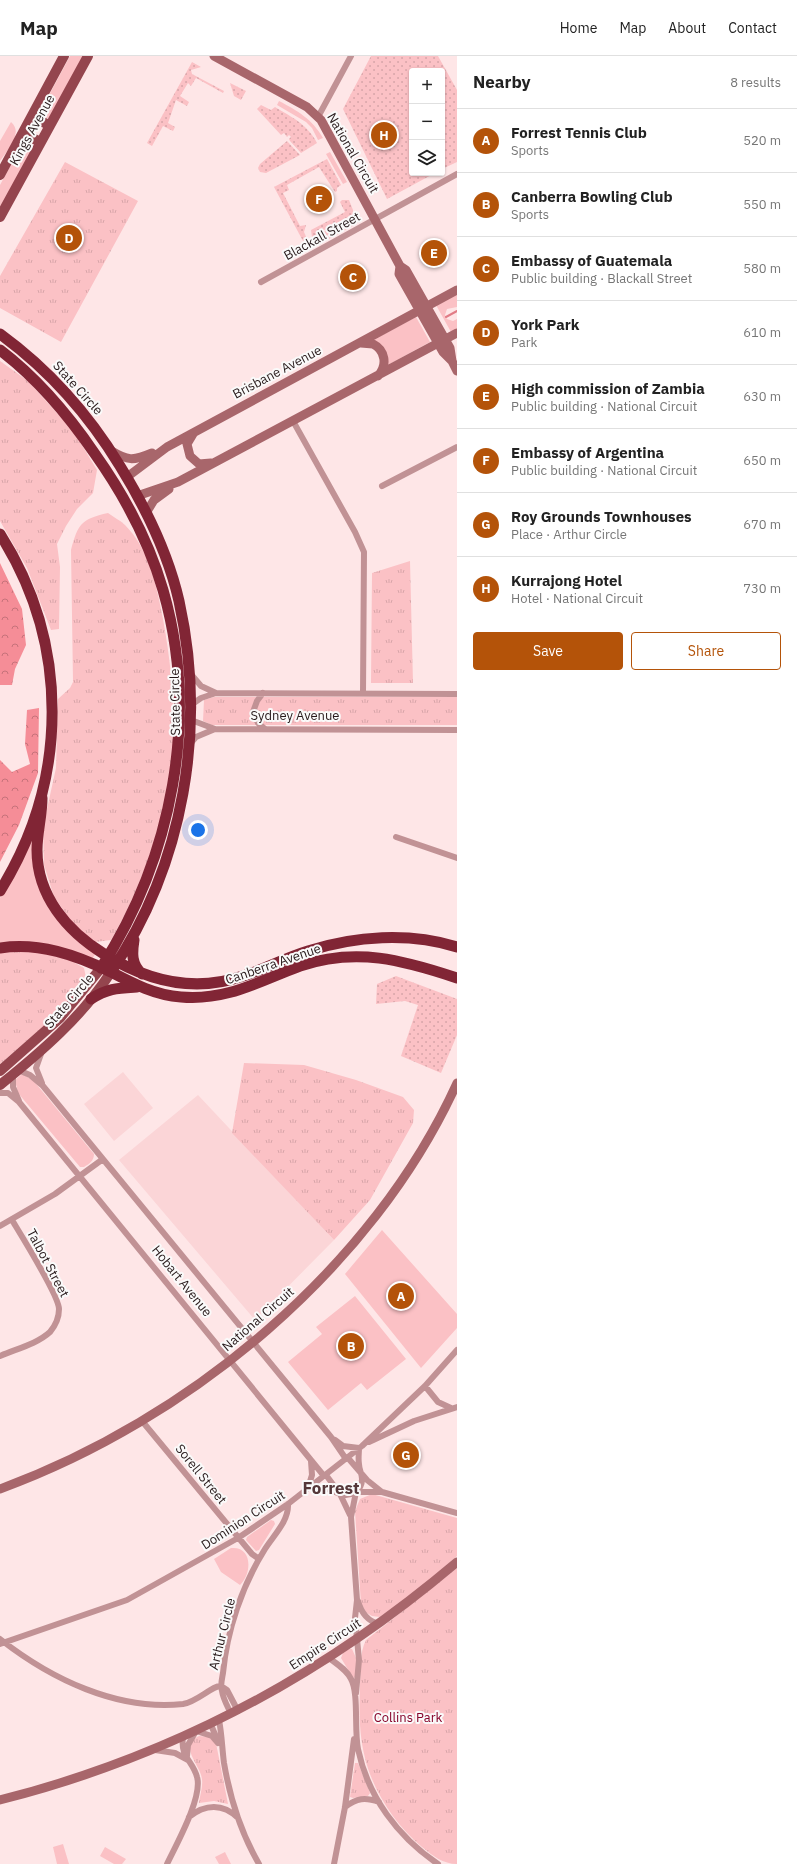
<!DOCTYPE html>
<meta charset="utf-8">
<style>
:root{--surface:#fff;--page:#f2f2f2;--text:#222;--muted:#767676;--line:#e0e0e0;--accent:#b45309}
body{margin:0;font-family:"IBM Plex Sans",sans-serif;background:var(--page);color:var(--text)}
.controls{position:absolute;right:12px;top:12px;display:grid;overflow:hidden;border-radius:4px;box-shadow:0 1px 3px #0004}
.controls button{width:36px;height:36px;display:grid;place-items:center;padding:0;border:0;border-bottom:1px solid var(--line);background:var(--surface);color:var(--text);font:20px sans-serif}
.you{position:absolute;left:198px;top:774px;width:14px;height:14px;margin:-10px;border:3px solid #fff;border-radius:50%;background:#1a73e8;box-shadow:0 0 0 6px #1a73e833}
.badge{display:grid;place-items:center;width:26px;height:26px;border-radius:50%;background:var(--accent);color:#fff;font-size:13px;font-weight:700}
.pin{position:absolute;translate:-50% -50%;border:2px solid #fff;box-shadow:0 1px 4px #0006}
.list{margin:0;padding:0;list-style:none}
h2{display:flex;justify-content:space-between;align-items:center;height:52px;margin:0;padding:0 16px;font-size:17px}
h2 small{font-size:13px;font-weight:400;color:var(--muted)}
.list li{display:grid;grid-template-columns:26px 1fr auto;gap:12px;align-items:center;box-sizing:border-box;height:64px;padding:0 16px;border-top:1px solid var(--line)}
.list b{display:block;font-size:15px;white-space:nowrap}
.list p{margin:0;font-size:13px;white-space:nowrap;color:var(--muted)}
.list em{font-size:13px;font-style:normal;color:var(--muted)}
.actions{display:flex;gap:8px;padding:12px 16px}
.actions a{flex:1;padding:9px 0;border:1px solid var(--accent);border-radius:4px;text-align:center;font-size:14px;color:var(--accent)}
.actions .main{background:var(--accent);color:#fff}
.icon{flex:none;width:22px;height:22px;fill:none;stroke:currentColor;stroke-width:2;stroke-linecap:round;stroke-linejoin:round}
.map{position:relative;flex:none;width:457px;height:1808px;overflow:hidden}
header{display:flex;align-items:center;gap:24px;box-sizing:border-box;height:56px;padding:0 20px;background:var(--surface);border-bottom:1px solid var(--line)}
header strong{font-size:19px}
nav{display:flex;gap:22px;margin-inline-start:auto;font-size:14px}
main{display:flex}
aside{flex:1;background:var(--surface)}
.map>svg:first-child{display:block}
.built{fill:#fbd5d7}
.grass{fill:#fbc1c5}
.forest{fill:url(#forest-crowns)}
.park{fill:url(#park-tufts)}
.garden{fill:url(#garden-dots)}
.lines{fill:none;stroke-linecap:round;stroke-linejoin:round}
.stream{stroke:#e17c86;stroke-width:2}
.street{stroke:#c19295;stroke-width:6}
.secondary{stroke:#a8666b;stroke-width:9}
.primary{stroke:#94454e;stroke-width:10}
.highway{stroke:#812535;stroke-width:11}
.labels{text-anchor:middle;dominant-baseline:central;stroke-width:4;stroke-linejoin:round;paint-order:stroke}
.street-label{font-size:13px;fill:#27191a;stroke:#fafafa}
.park-label{font-size:13px;fill:#86042b;stroke:#fafafa}
.district-label{font-size:17px;font-weight:bold;fill:#553739;stroke:#fafafa}
</style>
<header>
<strong>Map</strong>
<nav><a>Home</a><a>Map</a><a>About</a><a>Contact</a></nav>
</header>
<main>
<div class="map">
<svg width="457" height="1808" viewBox="0 0 457 1808">
<defs>
<pattern id="forest-crowns" width="20" height="18" patternUnits="userSpaceOnUse"><rect width="20" height="18" fill="#f58d97"/><path d="M2 6a3 3 0 1 1 6 0M12 15a3 3 0 1 1 6 0" fill="none" stroke="#c6727a"/></pattern>
<pattern id="park-tufts" width="24" height="20" patternUnits="userSpaceOnUse"><rect width="24" height="20" fill="#fbc1c5"/><path d="M3 7l-1-3M5 7V3M7 7l1-3M15 17l-1-3M17 17v-4M19 17l1-3" fill="none" stroke="#d7a5a9"/></pattern>
<pattern id="garden-dots" width="8" height="8" patternUnits="userSpaceOnUse"><rect width="8" height="8" fill="#fbc1c5"/><path d="M2 2h.1M6 6h.1" fill="none" stroke="#d7a5a9" stroke-width="1.8" stroke-linecap="round"/></pattern>
</defs>
<rect width="100%" height="100%" fill="#fee6e7"/>
<path class="built" d="M 123,1016 L 153,1052 L 114,1085 L 84,1048 Z
M 198,1039 L 334,1184 L 255,1264 L 119,1104 Z"/>
<path class="grass" d="M 70,0 L 84,0 L 50,62 L 45,62 L 41,60 L 40,56 Z
M 279,45 C 298,55 312,63 323,82 L 318,84 L 312,72 L 306,66 L 277,49 Z
M 11,66 C 24,77 7,95 0,105 L 0,85 Z
M 24,88 L 30,88 L 32,94 L 0,154 L 0,129 L 21,90 Z
M 330,96 L 347,126 L 343,128 L 326,98 Z
M 356,158 L 360,164 L 356,168 L 318,189 L 312,182 Z
M 457,238 L 457,251 L 447,253 L 445,259 L 447,263 L 453,265 L 457,263 L 457,273 L 451,276 L 436,249 Z
M 416,261 L 430,286 L 386,310 L 373,284 Z
M 32,781 L 37,819 L 95,898 L 93,902 L 0,888 L 0,842 L 9,827 Z
M 22,1018 L 33,1024 L 94,1098 C 94,1105 89,1108 84,1111 L 80,1111 L 18,1037 L 15,1024 Z
M 382,1174 L 457,1258 L 457,1272 L 421,1312 L 345,1218 Z
M 355,1240 L 406,1303 L 367,1334 L 361,1327 L 328,1354 L 288,1306 L 322,1278 L 316,1271 Z
M 271,1464 L 274,1465 L 275,1468 L 259,1494 L 256,1495 L 246,1484 L 247,1481 Z
M 231,1492 C 253,1490 252,1518 240,1529 L 221,1516 L 214,1503 Z
M 349,1593 L 352,1593 L 356,1602 L 356,1621 L 353,1622 L 341,1602 L 343,1597 Z
M 63,1788 L 69,1808 L 57,1808 L 53,1791 Z
M 105,1791 L 126,1803 L 122,1808 L 114,1808 L 100,1800 Z
M 225,1796 L 231,1808 L 219,1808 L 215,1801 Z"/>
<path class="forest" d="M 0,507 L 22,553 L 26,589 L 15,613 L 12,629 L 0,629 Z
M 39,652 L 38,717 L 19,769 L 0,806 L 0,704 L 12,716 L 30,708 L 25,688 L 27,654 Z"/>
<path class="park" d="M 65,106 L 138,145 L 61,286 L 0,252 L 0,220 Z
M 0,305 L 28,325 L 74,376 L 97,414 L 93,437 L 77,453 L 66,470 L 57,488 L 60,511 L 59,573 L 51,574 L 27,512 L 0,465 Z
M 108,457 C 113,461 120,464 125,469 C 149,493 157,531 163,563 C 170,601 174,639 174,677 C 173,743 144,828 111,884 L 95,886 L 75,870 L 54,841 L 44,809 L 43,771 L 56,712 L 58,643 L 70,632 L 73,626 L 71,494 C 78,468 81,463 108,457 Z
M 410,505 L 413,627 L 371,627 L 372,517 Z
M 214,641 L 457,641 L 457,669 L 212,669 L 203,665 L 204,644 Z
M 37,895 L 70,904 L 84,912 L 86,922 L 82,928 L 52,963 L 0,1008 L 0,896 Z
M 244,1007 L 304,1009 L 356,1024 L 403,1041 L 414,1054 L 413,1067 L 370,1144 L 334,1184 L 232,1077 Z
M 372,1438 L 457,1462 L 457,1500 L 421,1531 L 380,1561 L 372,1560 L 365,1556 L 361,1548 L 355,1455 L 360,1443 Z
M 457,1512 L 457,1808 C 443,1808 433,1800 422,1791 C 396,1770 373,1735 365,1702 C 359,1678 359,1654 360,1629 C 361,1614 359,1598 366,1584 Z
M 199,1680 L 209,1681 L 216,1687 L 228,1748 L 214,1745 L 199,1747 C 200,1739 203,1731 202,1723 C 200,1708 178,1691 199,1680 Z
M 355,1707 L 358,1707 L 370,1737 L 368,1740 L 353,1742 L 350,1741 Z"/>
<path class="garden" d="M 371,0 L 438,0 L 457,34 L 457,106 L 442,113 L 442,15 L 412,15 L 412,117 L 435,117 L 387,143 L 343,53 Z
M 192,6 L 201,11 L 191,14 L 192,18 L 224,35 L 223,37 L 196,22 L 191,30 L 188,27 L 180,40 L 189,46 L 187,50 L 176,44 L 168,67 L 175,71 L 173,75 L 163,70 L 152,90 L 147,87 Z
M 230,27 L 246,35 L 241,44 L 234,40 Z
M 261,49 L 271,54 L 275,51 C 293,62 307,68 317,87 L 301,97 L 290,85 L 289,83 L 291,81 L 289,79 L 287,81 L 284,77 L 281,79 L 257,53 Z
M 287,85 L 300,99 L 266,117 L 260,116 L 258,112 L 260,108 Z
M 327,103 L 341,129 L 337,132 L 337,135 L 335,136 L 319,111 L 287,129 L 289,134 L 283,137 L 300,170 L 306,169 L 304,176 L 307,183 L 303,185 L 274,131 Z
M 342,144 L 349,144 L 353,154 L 353,158 L 312,181 L 311,174 L 345,156 L 340,146 Z
M 396,920 L 457,943 L 457,979 L 441,1017 L 401,1000 L 418,949 L 405,945 L 376,948 L 377,928 Z"/>
<g class="lines">
<path class="stream" d="M 446,261 L 457,255"/>
<path class="street" d="M 318,61 L 351,0
M 261,226 L 457,118
M 293,365 L 355,476 L 364,496 L 363,637
M 382,430 L 457,391
M 190,617 L 201,630 L 216,637
M 263,637 L 257,645 L 253,656 L 258,667 L 265,673
M 191,649 L 201,642 L 216,637 L 457,638
M 191,664 L 215,673 L 457,674
M 190,688 L 196,681 L 215,673
M 396,781 L 457,802
M 41,998 L 36,1012 L 42,1027
M 18,1014 L 30,1019 L 43,1030 L 331,1381 L 346,1403
M 13,1019 L 13,1031 L 19,1045
M 0,1037 L 8,1037 L 19,1046 L 324,1420
M 0,1170 L 55,1138 L 103,1103
M 0,1300 C 16,1293 37,1288 50,1276 C 55,1270 59,1261 59,1253 C 59,1240 21,1179 12,1164
M 425,1330 L 438,1346 L 451,1352
M 142,1365 L 252,1498 L 259,1503
M 369,1386 L 414,1365 L 457,1351
M 348,1402 L 367,1424 L 382,1436
M 311,1405 L 312,1419 L 308,1432 L 325,1432 L 340,1438 L 350,1459
M 326,1419 L 340,1438 C 350,1441 362,1436 362,1423 C 362,1418 359,1413 359,1408 C 358,1403 359,1397 359,1392 L 343,1390 L 335,1384
M 356,1436 L 351,1461 L 357,1544 L 355,1562 L 359,1604 L 356,1637
M 356,1436 L 382,1436 L 457,1457
M 358,1545 C 361,1556 367,1565 379,1568
M 0,1583 C 51,1623 117,1655 183,1648 C 197,1646 213,1629 221,1630
M 0,1588 L 127,1544 L 238,1482 L 288,1448 L 362,1390 L 425,1330 L 457,1294
M 329,1602 C 337,1608 347,1614 351,1623 C 359,1637 354,1674 358,1693 C 368,1741 398,1781 438,1808
M 221,1630 L 227,1634 L 238,1655
M 231,1658 C 228,1651 223,1643 222,1635 C 220,1630 222,1623 223,1617 C 227,1574 242,1530 265,1493 C 273,1480 289,1465 288,1448
M 219,1664 C 222,1679 222,1692 224,1707 C 230,1742 241,1777 259,1808
M 211,1669 L 217,1683
M 155,1694 L 175,1697 L 188,1704
M 187,1700 L 188,1689 L 196,1675 L 212,1680 L 218,1687
M 345,1751 C 357,1742 365,1741 379,1746
M 189,1761 C 205,1748 223,1747 238,1762
M 167,1808 C 176,1789 203,1741 197,1721 C 193,1705 180,1701 183,1681
M 334,1808 L 345,1751 L 354,1683"/>
<path class="secondary" d="M 214,0 L 307,51 L 321,64 L 400,210 L 406,214 L 450,292 L 452,305 L 457,315
M 400,210 L 399,218 L 443,296 L 452,305
M 361,287 L 373,288 C 385,294 388,309 378,320
M 193,378 L 187,388 L 190,400 L 199,408 L 211,407
M 110,394 C 128,405 133,405 152,397
M 127,421 L 167,391 L 457,234
M 137,440 L 178,426 L 457,277
M 146,457 L 154,444 L 169,433
M 0,1433 C 189,1364 373,1212 457,1027
M 0,1744 C 170,1701 324,1619 457,1506"/>
<path class="primary" d="M 32,61 L 49,69
M 23,77 L 40,86
M 0,119 L 64,0
M 0,161 L 88,0
M 0,1015 L 60,962 L 101,912
M 0,1029 C 41,996 82,961 111,916"/>
<path class="highway" d="M 0,278 C 48,313 89,359 120,410 C 146,452 168,497 179,545 C 207,672 184,808 111,916
M 0,294 C 37,322 69,360 95,398 C 124,439 149,486 163,534 C 200,662 172,801 101,912
M 0,478 C 70,588 69,724 0,835
M 42,742 C 42,760 37,776 37,794 C 37,840 67,875 104,898 C 147,925 194,937 243,920 C 265,913 285,902 308,895 C 355,880 409,876 457,891
M 134,884 C 132,897 131,908 142,918
M 0,892 C 39,886 76,899 111,916 C 134,928 155,939 181,941 C 227,945 259,925 300,910 C 356,891 403,904 457,922
M 91,943 C 107,932 119,932 137,931"/>
</g>
<g class="labels">
<g class="street-label">
<text transform="translate(32 74) rotate(-61)">Kings Avenue</text>
<text transform="translate(353 97) rotate(60)">National Circuit</text>
<text transform="translate(322 180) rotate(-29)">Blackall Street</text>
<text transform="translate(277 316) rotate(-28)">Brisbane Avenue</text>
<text transform="translate(78 332) rotate(48)">State Circle</text>
<text transform="translate(175 646) rotate(-91)">State Circle</text>
<text x="295" y="659">Sydney Avenue</text>
<text transform="translate(273 908) rotate(-19)">Canberra Avenue</text>
<text transform="translate(69 945) rotate(-49)">State Circle</text>
<text transform="translate(48 1207) rotate(62)">Talbot Street</text>
<text transform="translate(182 1225) rotate(51)">Hobart Avenue</text>
<text transform="translate(258 1263) rotate(-41)">National Circuit</text>
<text transform="translate(201 1418) rotate(51)">Sorell Street</text>
<text transform="translate(243 1464) rotate(-33)">Dominion Circuit</text>
<text transform="translate(222 1578) rotate(-76)">Arthur Circle</text>
<text transform="translate(325 1588) rotate(-33)">Empire Circuit</text>
</g>
<g class="park-label">
<text x="408" y="1661">Collins Park</text>
</g>
<g class="district-label">
<text x="331" y="1432">Forrest</text>
</g>
</g>
</svg>
<div class="controls">
<button>+</button>
<button>−</button>
<button><svg class="icon" aria-label="layers" viewBox="0 0 24 24"><path d="M12 4l9 5-9 5-9-5zM3 14l9 5 9-5"/></svg></button>
</div>
<div class="you"></div>
<div class="pin badge" style="left:401px;top:1240px">A</div>
<div class="pin badge" style="left:351px;top:1290px">B</div>
<div class="pin badge" style="left:353px;top:221px">C</div>
<div class="pin badge" style="left:69px;top:182px">D</div>
<div class="pin badge" style="left:434px;top:197px">E</div>
<div class="pin badge" style="left:319px;top:143px">F</div>
<div class="pin badge" style="left:406px;top:1399px">G</div>
<div class="pin badge" style="left:384px;top:79px">H</div>
</div>
<aside>
<h2>Nearby<small>8 results</small></h2>
<ul class="list">
<li><span class="badge">A</span><div><b>Forrest Tennis Club</b><p>Sports</p></div><em>520 m</em></li>
<li><span class="badge">B</span><div><b>Canberra Bowling Club</b><p>Sports</p></div><em>550 m</em></li>
<li><span class="badge">C</span><div><b>Embassy of Guatemala</b><p>Public building · Blackall Street</p></div><em>580 m</em></li>
<li><span class="badge">D</span><div><b>York Park</b><p>Park</p></div><em>610 m</em></li>
<li><span class="badge">E</span><div><b>High commission of Zambia</b><p>Public building · National Circuit</p></div><em>630 m</em></li>
<li><span class="badge">F</span><div><b>Embassy of Argentina</b><p>Public building · National Circuit</p></div><em>650 m</em></li>
<li><span class="badge">G</span><div><b>Roy Grounds Townhouses</b><p>Place · Arthur Circle</p></div><em>670 m</em></li>
<li><span class="badge">H</span><div><b>Kurrajong Hotel</b><p>Hotel · National Circuit</p></div><em>730 m</em></li>
</ul>
<div class="actions"><a class="main">Save</a><a>Share</a></div>
</aside>
</main>
